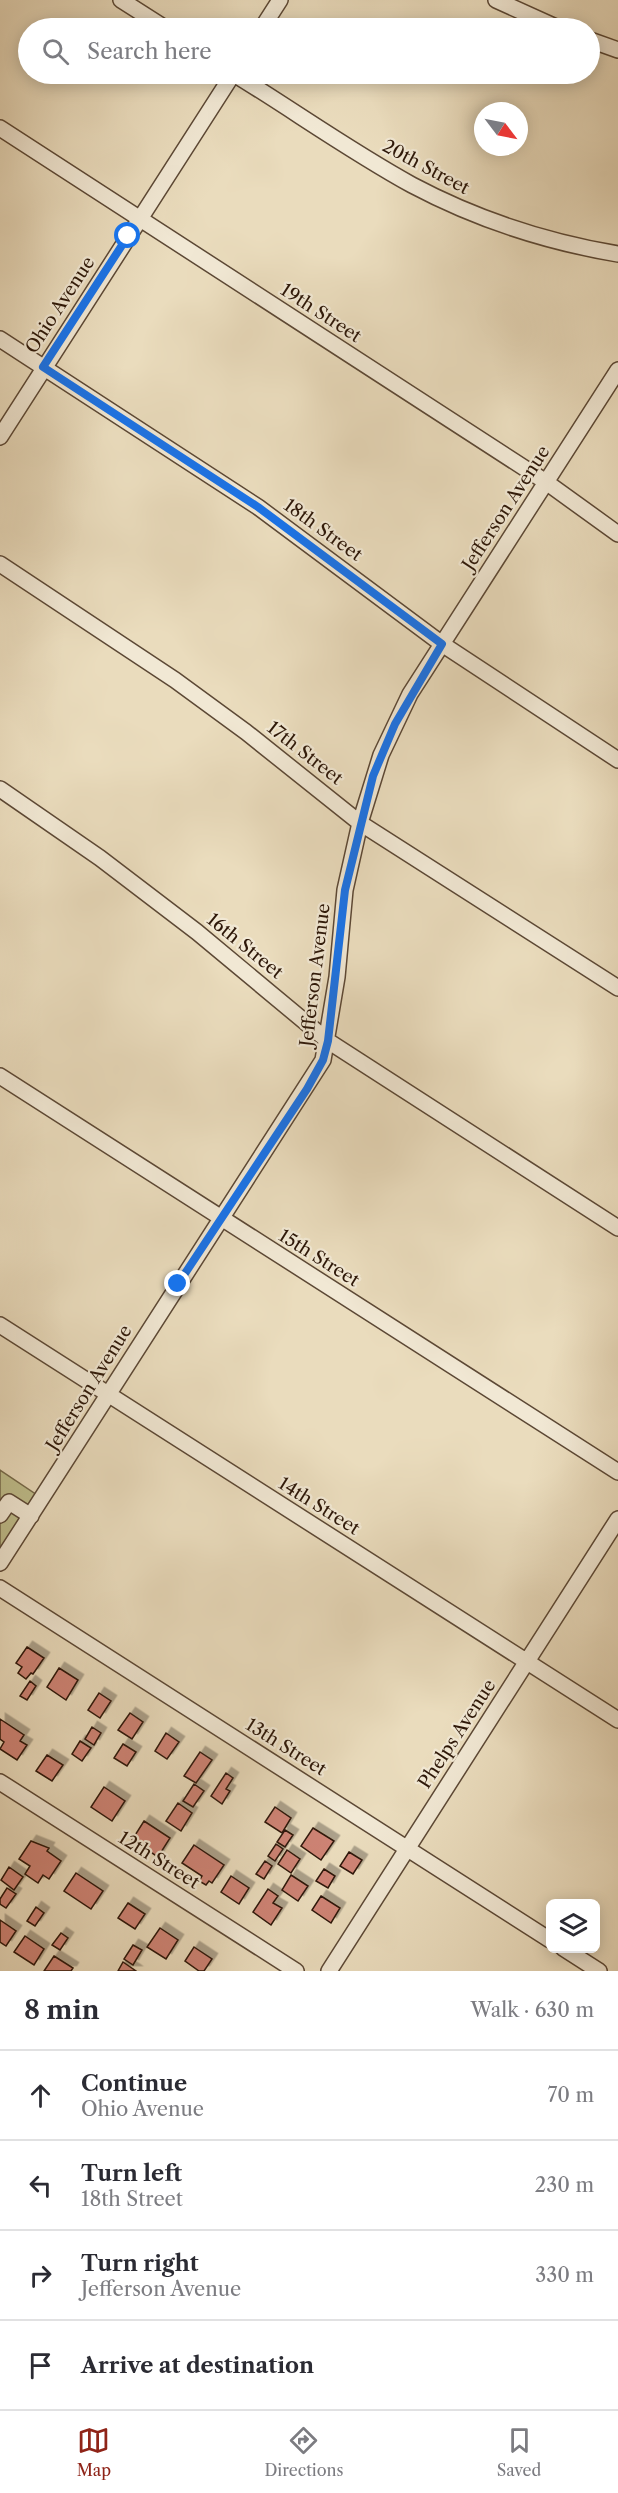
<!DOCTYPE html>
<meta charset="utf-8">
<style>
:root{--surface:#fff;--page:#f7f7f7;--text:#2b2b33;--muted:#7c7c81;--line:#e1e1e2;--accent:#8f2418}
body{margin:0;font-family:"Libre Caslon Text",serif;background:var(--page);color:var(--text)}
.controls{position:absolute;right:18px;bottom:18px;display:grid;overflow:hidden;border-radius:9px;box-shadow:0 3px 15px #0003}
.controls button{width:54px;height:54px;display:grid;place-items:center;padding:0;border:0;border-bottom:2px solid var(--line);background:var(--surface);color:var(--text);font:30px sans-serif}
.compass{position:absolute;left:474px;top:102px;width:54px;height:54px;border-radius:50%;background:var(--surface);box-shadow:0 3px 15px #0003;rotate:122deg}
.stop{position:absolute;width:18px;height:18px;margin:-14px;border:4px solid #1a73e8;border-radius:50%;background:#fff}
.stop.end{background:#1a73e8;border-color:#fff;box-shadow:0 2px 6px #0008}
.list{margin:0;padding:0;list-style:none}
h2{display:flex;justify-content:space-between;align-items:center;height:78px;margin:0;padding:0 24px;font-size:26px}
h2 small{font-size:20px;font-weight:400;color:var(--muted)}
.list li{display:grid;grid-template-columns:39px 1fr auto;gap:18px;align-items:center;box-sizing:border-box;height:90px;padding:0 24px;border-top:2px solid var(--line)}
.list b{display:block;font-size:22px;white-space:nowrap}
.list p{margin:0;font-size:20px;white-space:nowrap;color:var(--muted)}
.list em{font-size:20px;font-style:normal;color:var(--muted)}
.icon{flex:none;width:33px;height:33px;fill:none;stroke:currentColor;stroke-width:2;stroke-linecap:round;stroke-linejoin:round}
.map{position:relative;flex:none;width:618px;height:1971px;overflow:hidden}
.search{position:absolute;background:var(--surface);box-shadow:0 3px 15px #0003;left:18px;right:18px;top:18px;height:66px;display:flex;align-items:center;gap:15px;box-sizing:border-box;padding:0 21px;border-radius:33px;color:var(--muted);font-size:22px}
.sheet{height:438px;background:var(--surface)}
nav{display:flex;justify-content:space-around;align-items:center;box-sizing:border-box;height:84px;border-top:2px solid var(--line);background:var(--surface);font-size:16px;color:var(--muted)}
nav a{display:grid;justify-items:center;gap:3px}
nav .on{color:var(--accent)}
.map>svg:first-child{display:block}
.green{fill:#bfbe8c;stroke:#766a4a;stroke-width:1.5}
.building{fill:#cf8476;stroke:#2d1708;stroke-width:1.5;filter:url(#shadow)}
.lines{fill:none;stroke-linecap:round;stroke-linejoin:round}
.minor-casing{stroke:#5c4835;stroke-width:18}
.minor{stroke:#f1e8d4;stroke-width:15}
.route{stroke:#1a73e8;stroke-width:8}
.labels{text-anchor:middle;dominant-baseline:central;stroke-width:4.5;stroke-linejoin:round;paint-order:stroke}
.street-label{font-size:18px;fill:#2d1708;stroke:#f1e8d4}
</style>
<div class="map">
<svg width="618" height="1971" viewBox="0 0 618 1971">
<defs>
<filter id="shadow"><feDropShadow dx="5.5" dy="-5.5" stdDeviation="0" flood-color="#0004"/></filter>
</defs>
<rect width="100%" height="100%" fill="#eadcbd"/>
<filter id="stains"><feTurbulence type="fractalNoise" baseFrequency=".00333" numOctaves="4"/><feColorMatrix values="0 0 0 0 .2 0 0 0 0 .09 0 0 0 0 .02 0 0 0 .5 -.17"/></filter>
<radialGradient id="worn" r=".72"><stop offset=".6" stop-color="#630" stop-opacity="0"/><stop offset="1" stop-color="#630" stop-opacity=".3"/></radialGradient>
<path class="green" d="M 0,1470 L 37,1495 L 0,1551 Z"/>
<path class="building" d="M 27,1647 L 44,1658 L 33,1674 L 31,1673 L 26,1679 L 18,1673 L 22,1667 L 16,1663 Z
M 59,1668 L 78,1680 L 66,1700 L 47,1687 Z
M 30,1681 L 36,1686 L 27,1700 L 20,1696 Z
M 99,1693 L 111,1701 L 100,1718 L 88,1710 Z
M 130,1713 L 143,1722 L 132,1739 L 118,1730 Z
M 0,1719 L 24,1735 L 20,1741 L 27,1745 L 17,1760 L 0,1749 L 4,1742 L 0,1739 Z
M 92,1727 L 101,1733 L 94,1745 L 85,1739 Z
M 166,1733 L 179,1742 L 167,1759 L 155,1751 Z
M 80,1741 L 91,1748 L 82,1761 L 72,1754 Z
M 123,1744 L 136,1752 L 127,1766 L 114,1758 Z
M 200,1752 L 212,1760 L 196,1783 L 184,1776 Z
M 47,1755 L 63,1765 L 52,1781 L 36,1771 Z
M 226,1773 L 233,1778 L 226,1789 L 230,1791 L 222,1804 L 211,1796 Z
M 194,1784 L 204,1791 L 193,1807 L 183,1801 Z
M 104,1787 L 125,1801 L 112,1821 L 91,1807 Z
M 178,1803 L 192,1813 L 181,1831 L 166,1821 Z
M 275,1807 L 291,1818 L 282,1833 L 265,1822 Z
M 144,1821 L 170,1838 L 158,1857 L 132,1840 Z
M 313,1828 L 334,1841 L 321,1860 L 301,1846 Z
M 285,1830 L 293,1835 L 285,1847 L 277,1842 Z
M 31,1841 L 49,1848 L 47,1851 L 61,1861 L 49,1879 L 43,1875 L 38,1883 L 25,1874 L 30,1866 L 19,1859 Z
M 276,1844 L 283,1849 L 275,1861 L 268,1856 Z
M 194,1845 L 224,1865 L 212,1883 L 209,1881 L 206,1885 L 199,1881 L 202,1876 L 182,1863 Z
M 287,1850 L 300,1859 L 291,1873 L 278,1864 Z
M 349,1852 L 362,1860 L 353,1874 L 340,1866 Z
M 265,1861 L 272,1866 L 264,1879 L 256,1874 Z
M 9,1867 L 23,1877 L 14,1890 L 1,1880 Z
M 324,1869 L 335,1876 L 328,1888 L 316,1881 Z
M 76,1873 L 103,1891 L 91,1909 L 64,1891 Z
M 291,1875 L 308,1886 L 298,1901 L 282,1890 Z
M 231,1876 L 249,1888 L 239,1904 L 221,1892 Z
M 7,1888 L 16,1894 L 6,1908 L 0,1904 L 0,1899 Z
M 268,1889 L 278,1896 L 273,1903 L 282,1908 L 271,1925 L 253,1912 Z
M 321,1896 L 340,1908 L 331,1923 L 312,1910 Z
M 128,1903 L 145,1914 L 135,1929 L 118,1918 Z
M 36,1907 L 44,1913 L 35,1926 L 27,1921 Z
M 0,1920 L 16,1931 L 6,1946 L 0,1942 Z
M 160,1928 L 178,1940 L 166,1959 L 147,1947 Z
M 61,1933 L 68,1938 L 60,1950 L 52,1945 Z
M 25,1936 L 44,1949 L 34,1965 L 14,1952 Z
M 133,1945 L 142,1950 L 133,1965 L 124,1959 Z
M 194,1947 L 212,1959 L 204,1971 L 199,1971 L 185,1961 Z
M 54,1956 L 73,1968 L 71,1971 L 44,1971 Z
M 123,1962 L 136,1971 L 118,1971 Z"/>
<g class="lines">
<g class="minor-casing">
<path id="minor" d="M 121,0 L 165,28
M 496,0 L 558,28
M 262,28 L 280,0
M 590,40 L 618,50
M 234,74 C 293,110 350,151 412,185 C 476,219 547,242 618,254
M 0,128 L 546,482 L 618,534
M 0,339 L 258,507 L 442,644 L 618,760
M 0,437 L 233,74
M 0,564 L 175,680 L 246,732 L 360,823 L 618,988
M 0,789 L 100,858 L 197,932 L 328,1041 L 618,1228
M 0,1076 L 618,1472
M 0,1325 L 618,1720
M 0,1515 L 9,1502 L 31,1516
M 0,1563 L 323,1060 L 337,977 L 345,890 L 360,823 L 381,755 L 410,694 L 618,370
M 0,1588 L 550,1940
M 0,1782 L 296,1971
M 563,1948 L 599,1971
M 329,1971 L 618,1519"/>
</g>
<use href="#minor" class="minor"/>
</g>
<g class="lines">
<path class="route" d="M 128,236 L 43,367 L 258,507 L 442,644 L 395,724 L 373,776 L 345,890 L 328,1041 L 323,1060 L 307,1089 L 178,1284"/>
</g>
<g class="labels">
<g class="street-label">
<text transform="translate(426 167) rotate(28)">20th Street</text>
<text transform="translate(60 305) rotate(-57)">Ohio Avenue</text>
<text transform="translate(321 313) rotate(33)">19th Street</text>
<text transform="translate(506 508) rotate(-57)">Jefferson Avenue</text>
<text transform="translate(323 530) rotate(36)">18th Street</text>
<text transform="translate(305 753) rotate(38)">17th Street</text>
<text transform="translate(245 946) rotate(39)">16th Street</text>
<text transform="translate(315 975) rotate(-83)">Jefferson Avenue</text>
<text transform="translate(319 1258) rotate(32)">15th Street</text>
<text transform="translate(89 1388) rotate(-58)">Jefferson Avenue</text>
<text transform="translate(319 1506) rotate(32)">14th Street</text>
<text transform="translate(457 1734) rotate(-57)">Phelps Avenue</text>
<text transform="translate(286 1747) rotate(32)">13th Street</text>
<text transform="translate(159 1860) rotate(32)">12th Street</text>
</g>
</g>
<rect width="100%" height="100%" filter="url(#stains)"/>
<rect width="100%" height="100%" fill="url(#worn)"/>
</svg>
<div class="controls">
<button><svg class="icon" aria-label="layers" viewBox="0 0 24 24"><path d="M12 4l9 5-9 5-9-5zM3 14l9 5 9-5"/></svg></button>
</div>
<svg class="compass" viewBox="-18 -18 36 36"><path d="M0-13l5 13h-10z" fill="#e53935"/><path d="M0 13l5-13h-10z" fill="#7c7c81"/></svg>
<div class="stop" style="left:128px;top:236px"></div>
<div class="stop end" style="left:178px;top:1284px"></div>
<div class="search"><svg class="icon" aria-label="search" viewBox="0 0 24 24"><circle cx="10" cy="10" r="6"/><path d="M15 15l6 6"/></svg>Search here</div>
</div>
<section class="sheet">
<h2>8 min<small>Walk · 630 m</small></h2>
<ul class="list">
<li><svg class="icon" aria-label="ahead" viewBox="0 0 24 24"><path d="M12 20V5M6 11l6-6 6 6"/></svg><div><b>Continue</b><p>Ohio Avenue</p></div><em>70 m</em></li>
<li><svg class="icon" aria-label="left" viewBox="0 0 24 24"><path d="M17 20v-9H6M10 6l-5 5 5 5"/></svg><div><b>Turn left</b><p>18th Street</p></div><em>230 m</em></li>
<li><svg class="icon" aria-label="right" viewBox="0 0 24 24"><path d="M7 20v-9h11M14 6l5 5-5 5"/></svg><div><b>Turn right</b><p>Jefferson Avenue</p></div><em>330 m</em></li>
<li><svg class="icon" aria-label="arrive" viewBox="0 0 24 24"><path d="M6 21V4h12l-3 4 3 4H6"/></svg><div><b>Arrive at destination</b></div></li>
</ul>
</section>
<nav>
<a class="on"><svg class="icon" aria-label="map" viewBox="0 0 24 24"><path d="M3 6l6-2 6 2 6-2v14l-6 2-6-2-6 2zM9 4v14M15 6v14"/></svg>Map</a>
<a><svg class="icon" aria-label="directions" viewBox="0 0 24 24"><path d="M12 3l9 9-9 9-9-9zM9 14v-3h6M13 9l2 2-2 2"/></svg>Directions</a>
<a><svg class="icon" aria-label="saved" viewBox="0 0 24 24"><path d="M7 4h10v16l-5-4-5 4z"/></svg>Saved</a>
</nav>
